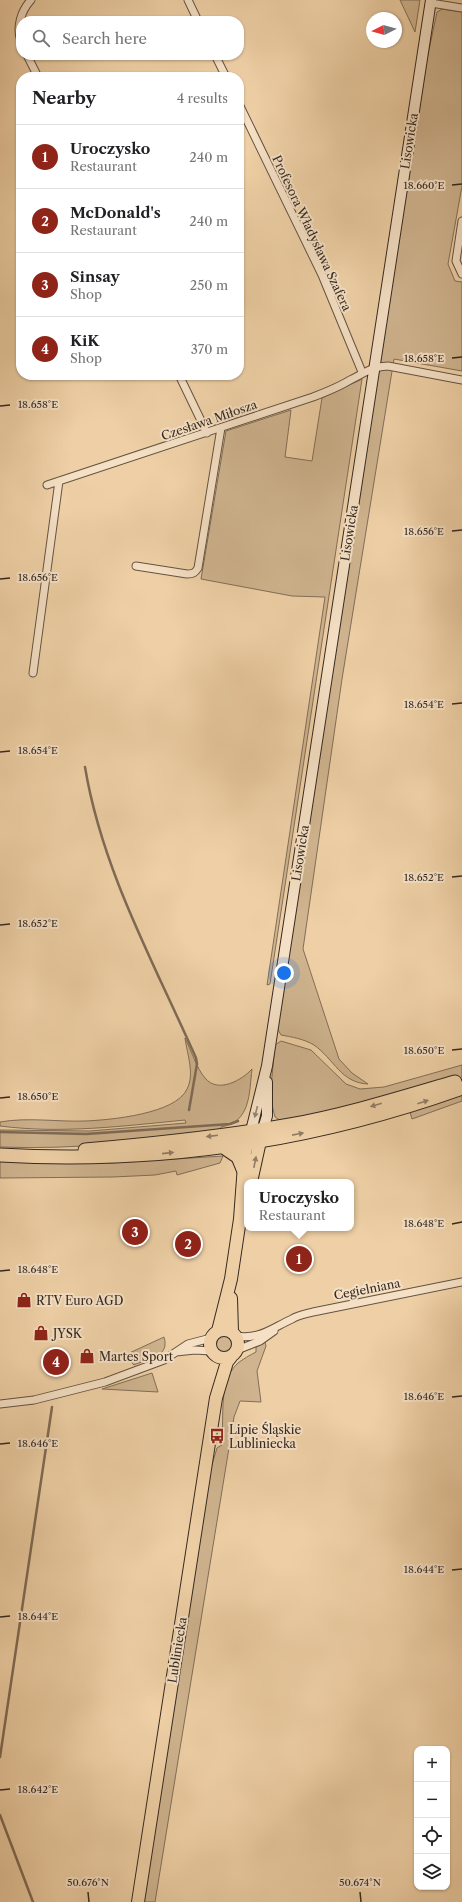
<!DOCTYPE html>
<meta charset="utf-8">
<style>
:root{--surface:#fff;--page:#f2f2f2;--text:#202124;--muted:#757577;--line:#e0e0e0;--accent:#8f2418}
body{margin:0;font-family:"Libre Caslon Text",serif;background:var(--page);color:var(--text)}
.controls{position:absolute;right:12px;bottom:12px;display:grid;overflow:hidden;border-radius:8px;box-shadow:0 1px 3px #0004}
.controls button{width:36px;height:36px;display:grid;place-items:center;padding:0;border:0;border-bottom:1px solid var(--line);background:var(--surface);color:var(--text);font:20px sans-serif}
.compass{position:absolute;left:366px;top:12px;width:36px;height:36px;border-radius:50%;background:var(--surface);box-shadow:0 1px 3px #0004;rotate:264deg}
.you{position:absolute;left:284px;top:973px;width:14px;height:14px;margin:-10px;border:3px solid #fff;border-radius:50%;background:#1a73e8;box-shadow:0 0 0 6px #1a73e833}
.badge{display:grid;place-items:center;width:26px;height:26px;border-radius:50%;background:var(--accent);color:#fff;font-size:13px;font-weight:700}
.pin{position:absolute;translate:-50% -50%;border:2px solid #fff;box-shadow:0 1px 4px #0006}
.popup{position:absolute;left:244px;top:1179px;width:110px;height:52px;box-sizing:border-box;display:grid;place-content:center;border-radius:8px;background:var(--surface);filter:drop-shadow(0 1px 3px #0005);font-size:13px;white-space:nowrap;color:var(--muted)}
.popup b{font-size:15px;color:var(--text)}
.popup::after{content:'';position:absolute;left:50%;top:100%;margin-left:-8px;border:8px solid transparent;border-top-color:var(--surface)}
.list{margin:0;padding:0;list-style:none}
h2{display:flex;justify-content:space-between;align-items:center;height:52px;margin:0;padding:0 16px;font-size:17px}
h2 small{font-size:13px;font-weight:400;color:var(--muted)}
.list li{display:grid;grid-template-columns:26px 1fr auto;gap:12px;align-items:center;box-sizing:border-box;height:64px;padding:0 16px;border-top:1px solid var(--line)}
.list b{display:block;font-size:15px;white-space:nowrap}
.list p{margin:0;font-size:13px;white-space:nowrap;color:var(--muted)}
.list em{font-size:13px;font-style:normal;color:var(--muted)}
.icon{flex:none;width:22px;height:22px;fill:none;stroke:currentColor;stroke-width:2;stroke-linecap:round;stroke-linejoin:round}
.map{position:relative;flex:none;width:462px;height:1902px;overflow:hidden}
.search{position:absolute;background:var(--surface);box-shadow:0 1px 3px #0004;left:16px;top:16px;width:228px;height:44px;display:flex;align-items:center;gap:10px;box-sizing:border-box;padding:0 14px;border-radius:16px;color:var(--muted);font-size:15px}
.panel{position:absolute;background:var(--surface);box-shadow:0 1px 3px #0004;left:16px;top:72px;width:228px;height:308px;border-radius:16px}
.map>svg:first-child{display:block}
.green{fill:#cfb48f;stroke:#826e58}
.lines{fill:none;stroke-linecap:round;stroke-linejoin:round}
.stream{stroke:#7f6b56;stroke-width:2.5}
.street-casing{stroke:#645342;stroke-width:9}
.secondary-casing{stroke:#352921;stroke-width:12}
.primary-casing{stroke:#352921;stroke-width:14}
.highway-casing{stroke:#352921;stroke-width:15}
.street{stroke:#f5e0c5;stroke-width:7}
.secondary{stroke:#f5e0c5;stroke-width:10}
.primary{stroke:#efd0a6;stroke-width:12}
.highway{stroke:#efd0a6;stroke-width:13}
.oneway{fill:#927c64}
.oneway2{fill:#958473}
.ticks{fill:none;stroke:#352921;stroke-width:1.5}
.labels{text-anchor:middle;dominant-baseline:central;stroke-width:4;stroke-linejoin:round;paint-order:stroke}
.street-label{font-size:12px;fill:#352921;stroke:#f5e0c5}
.poi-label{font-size:12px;fill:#352921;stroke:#f5e0c5;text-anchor:start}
.ticks-label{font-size:10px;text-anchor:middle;fill:#352921;stroke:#f5e0c5;stroke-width:4;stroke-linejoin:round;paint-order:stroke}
</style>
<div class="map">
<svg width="462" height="1902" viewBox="0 0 462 1902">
<rect width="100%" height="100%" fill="#efd0a6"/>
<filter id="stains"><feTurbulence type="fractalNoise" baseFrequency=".005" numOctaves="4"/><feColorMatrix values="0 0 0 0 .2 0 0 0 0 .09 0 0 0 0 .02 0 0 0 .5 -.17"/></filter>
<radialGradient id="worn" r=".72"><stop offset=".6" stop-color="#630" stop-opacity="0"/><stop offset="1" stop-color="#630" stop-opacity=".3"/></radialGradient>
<path class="green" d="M 400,0 L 420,0 L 415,32 Z
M 442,9 L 462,12 L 462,186 L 448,264 L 455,281 L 462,282 L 462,371 L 394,359 L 342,679 L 303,949 L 339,1059 L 352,1073 L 368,1084 C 341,1083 334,1059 314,1045 C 304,1039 292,1037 281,1035 L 277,1028 L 426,64 L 437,12 Z
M 362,379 L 270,984 L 267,985 L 325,597 L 292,596 L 201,579 L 226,431 L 291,410 L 285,457 L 312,461 L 322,398 Z
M 185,1038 C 191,1050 197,1069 205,1078 C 218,1094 242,1080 252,1069 C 249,1093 251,1122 221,1127 L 222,1133 C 148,1141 75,1150 0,1147 L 0,1130 L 90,1131 L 186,1123 L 185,1120 C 124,1126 61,1134 0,1126 L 0,1122 C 28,1117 57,1122 85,1121 C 110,1120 176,1114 187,1089 C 195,1074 187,1054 185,1038 Z
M 281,1041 L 311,1050 L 346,1084 L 360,1089 L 384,1087 L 462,1065 L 462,1077 L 340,1109 L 281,1121 L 275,1117 L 270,1097 L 275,1045 Z
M 462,1093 L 462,1101 L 412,1119 L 410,1112 Z
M 223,1156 L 220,1163 L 177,1175 L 176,1171 L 155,1175 L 113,1177 L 0,1178 L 0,1160 L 111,1163 Z
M216 1344a8 8 0 1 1 16 0a8 8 0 1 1-16 0Z
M 164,1337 C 170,1356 150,1359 136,1364 L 134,1365 L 125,1355 Z
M 265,1342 L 266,1346 L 257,1371 L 261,1402 L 240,1401 L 234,1417 L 155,1902 L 143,1902 L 208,1478 L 217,1448 L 222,1445 L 223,1435 L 222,1434 C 224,1412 219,1380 238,1363 C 243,1359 250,1355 256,1352 L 256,1347 Z
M 152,1373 L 158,1392 L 102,1389 Z"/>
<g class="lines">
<path class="stream" d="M 85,767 C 102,870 154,963 196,1058 L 197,1064 L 189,1110
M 0,1132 L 86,1134 L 230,1124 L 238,1121
M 0,1757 L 52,1407
M 0,1815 L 33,1902"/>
<g class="street-casing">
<path id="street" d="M 188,0 L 198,21
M 431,3 L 462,8
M 21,41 C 16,27 21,11 31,0
M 27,55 L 38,77
M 215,55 L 226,77
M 239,104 L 322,275 L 362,372
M 462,221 L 456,261 L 462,274
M 179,375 L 207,433
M 47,485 L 313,397 C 326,392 339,387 350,380 C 363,374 373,366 388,366 L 462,380
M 136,566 L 187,574 C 193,574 195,573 198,568 L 221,428
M 33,673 L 59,481
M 236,1336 C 259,1340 272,1328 292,1319 C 298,1315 306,1314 313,1312 L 462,1282
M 237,1350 L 260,1341 L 274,1331
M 176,1352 L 195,1350 L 211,1351
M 0,1404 L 34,1400 L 105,1382 L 164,1360 L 188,1344 L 211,1338"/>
</g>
<g class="secondary-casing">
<path id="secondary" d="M 263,1129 L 267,1116 L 267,1082
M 251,1131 L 267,1066 L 431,0"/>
</g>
<g class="primary-casing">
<path id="primary" d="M 251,1182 L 262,1132
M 231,1298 L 232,1332
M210 1344a14 14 0 1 1 28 0a14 14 0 1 1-28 0Z
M 218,1331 L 231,1279 L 240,1219 L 245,1152 L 250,1134
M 138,1902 L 216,1398 L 227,1362 L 231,1357"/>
</g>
<g class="highway-casing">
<path id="highway" d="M 222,1146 L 238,1157 L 243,1169
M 85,1150 C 154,1144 222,1137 290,1125 C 346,1115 400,1098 455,1082
M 0,1155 C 157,1164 314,1141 462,1088"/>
</g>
<use href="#street" class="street"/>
<use href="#secondary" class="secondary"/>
<use href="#primary" class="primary"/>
<use href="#highway" class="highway"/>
</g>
<defs><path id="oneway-solid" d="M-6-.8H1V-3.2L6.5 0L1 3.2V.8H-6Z"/></defs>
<g class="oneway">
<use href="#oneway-solid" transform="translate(423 1102) rotate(-18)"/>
<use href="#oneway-solid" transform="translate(376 1105) rotate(164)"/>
<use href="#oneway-solid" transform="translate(298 1134) rotate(-11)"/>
<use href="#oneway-solid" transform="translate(212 1136) rotate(173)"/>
<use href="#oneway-solid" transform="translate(168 1153) rotate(-6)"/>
<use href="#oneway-solid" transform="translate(255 1162) rotate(-79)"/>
</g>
<use class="oneway2" href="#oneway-solid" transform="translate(256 1112) rotate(104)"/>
<path class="ticks" d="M 452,185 L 462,184M 452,358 L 462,357M 0,406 L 10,405M 452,531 L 462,530M 0,579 L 10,578M 452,704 L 462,703M 0,752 L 10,751M 452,877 L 462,876M 0,925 L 10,924M 452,1050 L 462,1049M 0,1098 L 10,1097M 452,1224 L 462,1222M 0,1271 L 10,1270M 452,1397 L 462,1396M 0,1444 L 10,1443M 452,1570 L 462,1569M 0,1617 L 10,1616M 0,1790 L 10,1789M 88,1892 L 89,1902M 360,1892 L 361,1902"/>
<defs>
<g id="shop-bare" transform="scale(1.2)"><path d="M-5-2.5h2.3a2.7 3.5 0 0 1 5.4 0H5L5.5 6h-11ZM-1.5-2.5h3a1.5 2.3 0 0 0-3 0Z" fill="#8f2418" stroke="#f5e0c5" stroke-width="2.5" paint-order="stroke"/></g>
<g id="bus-bare" transform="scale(1.2)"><path d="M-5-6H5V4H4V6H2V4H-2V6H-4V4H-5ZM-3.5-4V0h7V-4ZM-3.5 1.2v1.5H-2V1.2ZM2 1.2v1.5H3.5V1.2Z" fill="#8f2418" stroke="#f5e0c5" stroke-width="2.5" paint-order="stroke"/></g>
</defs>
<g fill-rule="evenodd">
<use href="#shop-bare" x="24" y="1300"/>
<use href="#shop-bare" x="41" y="1333"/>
<use href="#shop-bare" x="87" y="1356"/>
<use href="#bus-bare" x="217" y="1436"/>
</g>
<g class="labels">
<g class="street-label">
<text transform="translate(409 141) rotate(-81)">Lisowicka</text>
<text transform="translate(312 233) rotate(65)">Profesora Władysława Szafera</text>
<text transform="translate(209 420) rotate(-19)">Czesława Miłosza</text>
<text transform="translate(349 533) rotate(-81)">Lisowicka</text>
<text transform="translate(300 853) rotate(-81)">Lisowicka</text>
<text transform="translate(367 1289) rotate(-11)">Cegielniana</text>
<text transform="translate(177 1650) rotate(-81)">Lubliniecka</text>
</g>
<g class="poi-label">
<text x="36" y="1300">RTV Euro AGD</text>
<text x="53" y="1333">JYSK</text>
<text x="99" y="1356">Martes Sport</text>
<text x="229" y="1429">Lipie Śląskie<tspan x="229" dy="14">Lubliniecka</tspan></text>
</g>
</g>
<g class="ticks-label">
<text x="424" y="189">18.660°E</text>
<text x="424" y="362">18.658°E</text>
<text x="38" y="408">18.658°E</text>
<text x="424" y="535">18.656°E</text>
<text x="38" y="581">18.656°E</text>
<text x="424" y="708">18.654°E</text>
<text x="38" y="754">18.654°E</text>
<text x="424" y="881">18.652°E</text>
<text x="38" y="927">18.652°E</text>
<text x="424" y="1054">18.650°E</text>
<text x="38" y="1100">18.650°E</text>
<text x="424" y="1227">18.648°E</text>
<text x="38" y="1273">18.648°E</text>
<text x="424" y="1400">18.646°E</text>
<text x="38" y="1447">18.646°E</text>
<text x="424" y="1573">18.644°E</text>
<text x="38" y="1620">18.644°E</text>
<text x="38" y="1793">18.642°E</text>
<text x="88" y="1886">50.676°N</text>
<text x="360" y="1886">50.674°N</text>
</g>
<rect width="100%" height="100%" filter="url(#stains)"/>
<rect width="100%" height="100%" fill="url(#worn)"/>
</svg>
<div class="controls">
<button>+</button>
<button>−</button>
<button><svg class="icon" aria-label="locate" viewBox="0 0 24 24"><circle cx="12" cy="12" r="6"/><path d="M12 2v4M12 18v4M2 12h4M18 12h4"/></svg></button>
<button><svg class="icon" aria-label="layers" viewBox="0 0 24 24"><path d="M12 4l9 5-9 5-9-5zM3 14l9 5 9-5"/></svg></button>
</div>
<svg class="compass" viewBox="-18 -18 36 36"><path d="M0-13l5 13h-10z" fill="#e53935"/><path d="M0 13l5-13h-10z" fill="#757577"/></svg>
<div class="you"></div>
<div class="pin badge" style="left:299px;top:1259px">1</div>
<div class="popup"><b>Uroczysko</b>Restaurant</div>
<div class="pin badge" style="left:188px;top:1244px">2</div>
<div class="pin badge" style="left:135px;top:1232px">3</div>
<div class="pin badge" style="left:56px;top:1362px">4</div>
<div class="search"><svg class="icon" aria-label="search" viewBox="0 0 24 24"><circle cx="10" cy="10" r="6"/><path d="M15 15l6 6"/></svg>Search here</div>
<section class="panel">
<h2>Nearby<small>4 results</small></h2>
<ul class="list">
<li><span class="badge">1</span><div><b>Uroczysko</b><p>Restaurant</p></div><em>240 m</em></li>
<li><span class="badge">2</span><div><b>McDonald's</b><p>Restaurant</p></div><em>240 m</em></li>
<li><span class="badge">3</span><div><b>Sinsay</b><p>Shop</p></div><em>250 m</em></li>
<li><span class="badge">4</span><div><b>KiK</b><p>Shop</p></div><em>370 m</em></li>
</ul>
</section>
</div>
